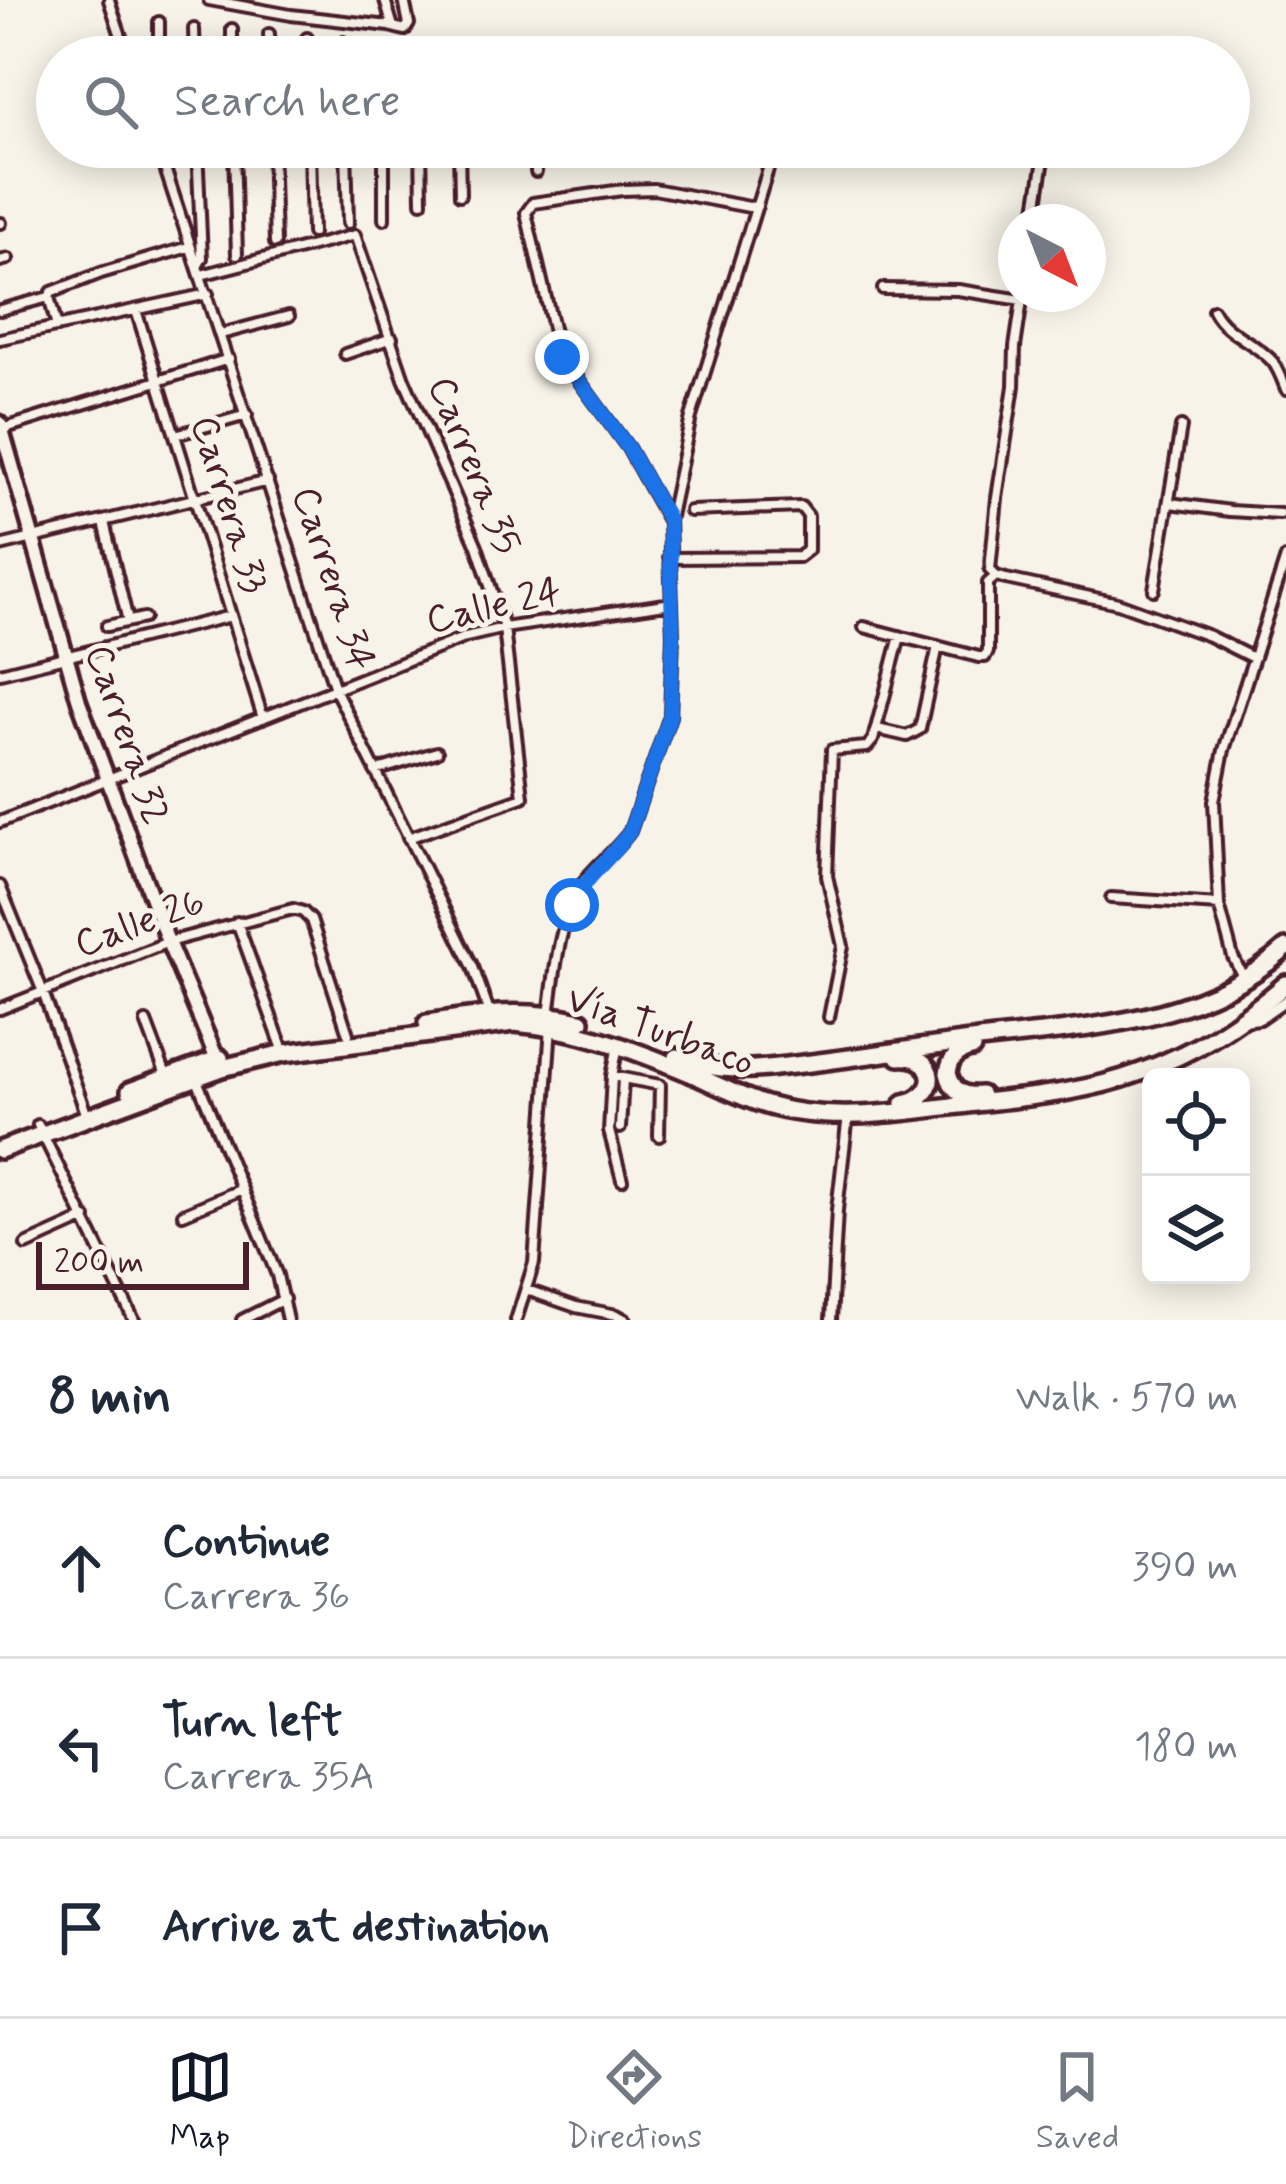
<!DOCTYPE html>
<meta charset="utf-8">
<style>
:root{--surface:#fff;--page:#f2f2f3;--text:#1f2937;--muted:#747a83;--line:#e0e1e3;--accent:#111827}
body{margin:0;font-family:Mynerve,sans-serif;background:var(--page);color:var(--text)}
.controls{position:absolute;right:36px;bottom:36px;display:grid;overflow:hidden;border-radius:18px;box-shadow:0 6px 30px #0003}
.controls button{width:108px;height:108px;display:grid;place-items:center;padding:0;border:0;border-bottom:3px solid var(--line);background:var(--surface);color:var(--text);font:60px sans-serif}
.compass{position:absolute;left:998px;top:204px;width:108px;height:108px;border-radius:50%;background:var(--surface);box-shadow:0 6px 30px #0003;rotate:138deg}
.scale{position:absolute;left:36px;bottom:30px;width:213px;box-sizing:border-box;padding-left:12px;border:6px solid #4a1f2b;border-top:0;font-size:33px;line-height:42px;white-space:nowrap;color:#4a1f2b;-webkit-text-stroke:9px #f7f3e8;paint-order:stroke}
.stop{position:absolute;width:36px;height:36px;margin:-27px;border:9px solid #1a73e8;border-radius:50%;background:#fff}
.stop.end{background:#1a73e8;border-color:#fff;box-shadow:0 3px 12px #0008}
.list{margin:0;padding:0;list-style:none}
h2{display:flex;justify-content:space-between;align-items:center;height:156px;margin:0;padding:0 48px;font-size:51px}
h2 small{font-size:39px;font-weight:400;color:var(--muted)}
.list li{display:grid;grid-template-columns:78px 1fr auto;gap:36px;align-items:center;box-sizing:border-box;height:180px;padding:0 48px;border-top:3px solid var(--line)}
.list b{display:block;font-size:45px;white-space:nowrap}
.list p{margin:0;font-size:39px;white-space:nowrap;color:var(--muted)}
.list em{font-size:39px;font-style:normal;color:var(--muted)}
.icon{flex:none;width:66px;height:66px;fill:none;stroke:currentColor;stroke-width:2;stroke-linecap:round;stroke-linejoin:round}
.map{position:relative;flex:none;width:1286px;height:1320px;overflow:hidden}
.search{position:absolute;background:var(--surface);box-shadow:0 6px 30px #0003;left:36px;right:36px;top:36px;height:132px;display:flex;align-items:center;gap:30px;box-sizing:border-box;padding:0 42px;border-radius:66px;color:var(--muted);font-size:45px}
.sheet{height:696px;background:var(--surface)}
nav{display:flex;justify-content:space-around;align-items:center;box-sizing:border-box;height:168px;border-top:3px solid var(--line);background:var(--surface);font-size:33px;color:var(--muted)}
nav a{display:grid;justify-items:center;gap:6px}
nav .on{color:var(--accent)}
.map>svg:first-child{display:block}
.lines{fill:none;stroke-linecap:round;stroke-linejoin:round}
.street-casing{stroke:#4a1f2b;stroke-width:16}
.secondary-casing{stroke:#4a1f2b;stroke-width:21}
.highway-casing{stroke:#4a1f2b;stroke-width:24}
.street{stroke:#f7f3e8;stroke-width:8}
.secondary{stroke:#f7f3e8;stroke-width:12}
.highway{stroke:#f7f3e8;stroke-width:15}
.route{stroke:#1a73e8;stroke-width:15}
.labels{text-anchor:middle;dominant-baseline:central;stroke-width:10;stroke-linejoin:round;paint-order:stroke}
.street-label{font-size:39px;fill:#4a1f2b;stroke:#f7f3e8}
</style>
<div class="map">
<svg width="1286" height="1320" viewBox="0 0 1286 1320">
<rect width="100%" height="100%" fill="#f7f3e8"/>
<filter id="ink" filterUnits="userSpaceOnUse"><feTurbulence type="fractalNoise" baseFrequency=".00833" numOctaves="2"/><feDisplacementMap in="SourceGraphic" scale="24" xChannelSelector="R" yChannelSelector="G"/><feConvolveMatrix kernelMatrix="1 2 1 2 8 2 1 2 1" color-interpolation-filters="sRGB"/></filter>
<g filter="url(#ink)">
<g class="lines">
<g class="street-casing">
<path id="street" d="M 109,0 L 128,57
M 209,0 L 291,15 L 389,26 L 405,30 L 409,24 L 404,0
M 385,0 L 393,27
M 159,22 L 159,57
M 194,29 L 195,57
M 232,29 L 232,57
M 269,34 L 270,57
M 307,38 L 307,57
M 343,42 L 343,57
M 383,51 L 383,57
M 421,52 L 421,57
M 158,147 L 335,689 L 473,967 L 489,1012
M 197,147 L 202,258 L 198,265
M 234,147 L 237,255
M 272,147 L 275,243
M 310,147 L 312,233
M 346,147 L 348,223
M 384,147 L 384,219
M 421,147 L 422,202
M 459,147 L 460,195
M 496,150 L 496,147
M 536,172 L 536,147
M 1034,222 L 1046,147
M 0,223 L 1,223
M 0,261 L 8,259
M 201,275 L 355,235 L 404,379 L 477,546 L 504,628 L 523,797 L 408,838
M 883,289 L 958,290 L 1022,300
M 1023,294 L 1015,347 L 1014,386 L 997,498 L 990,570 L 996,576 L 1006,579 L 1118,603 L 1209,636 L 1253,658
M 0,310 L 49,297
M 136,310 L 263,718
M 1213,310 C 1226,335 1255,341 1273,362 C 1279,370 1282,379 1286,389
M 57,327 L 49,297 L 52,292 L 101,273 L 189,247
M 221,334 L 289,316
M 0,339 L 208,294
M 345,354 L 392,338
M 2,429 L 229,359
M 175,435 L 247,415
M 1170,503 L 1230,511 L 1280,514
M 668,520 L 628,448 L 562,357 L 557,345 L 526,213 L 533,203 L 622,190 L 654,189 L 749,207 L 757,206
M 104,522 L 128,621
M 0,546 L 268,481
M 669,558 L 799,557 L 808,550 L 808,516 L 801,507 L 690,511
M 1154,590 L 1181,427
M 107,626 L 144,618
M 864,627 L 979,657 L 985,657 L 988,652 L 988,583 L 996,576
M 0,673 L 231,616
M 877,729 L 907,736 L 920,729 L 938,646
M 375,771 L 437,752
M 0,822 L 466,637 L 504,628 L 672,603
M 0,886 L 43,992 L 87,1116
M 1111,898 L 1219,905
M 237,922 L 281,1044
M 1244,979 L 1233,957 L 1219,905 L 1214,801 L 1224,750 L 1286,558
M 0,1009 L 168,942 L 293,909 L 303,912 L 311,920 L 348,1034
M 549,1015 C 555,974 558,923 580,887 C 593,866 616,852 630,831 L 670,716 L 673,636 L 669,521 L 691,417 L 775,147
M 829,1017 L 843,946 L 827,876 L 832,750 L 867,747 L 873,740 L 900,636
M 1243,1021 L 1259,1019 L 1286,1000
M 146,1022 L 166,1075
M 618,1045 L 612,1076 L 609,1131 L 622,1180
M 612,1076 L 660,1085 L 659,1136
M 197,1080 L 277,1275 L 287,1320
M 38,1125 L 134,1320
M 620,1128 L 623,1079
M 183,1214 L 242,1189
M 26,1245 L 86,1218
M 527,1290 L 576,1307 L 617,1315 L 626,1320
M 242,1320 L 284,1299
M 516,1320 L 534,1263 L 551,1026
M 831,1320 L 837,1210 L 848,1115"/>
</g>
<g class="secondary-casing">
<path id="secondary" d="M 0,423 L 79,701 L 168,942 L 217,1059"/>
</g>
<g class="highway-casing">
<path id="highway" d="M 427,1023 C 485,1014 523,1008 581,1021
M 972,1048 C 957,1051 950,1059 948,1073 C 952,1091 963,1097 981,1095
M 677,1057 C 708,1069 735,1071 768,1068 C 836,1061 903,1050 971,1041 C 1080,1027 1200,1026 1286,948
M 899,1057 C 937,1054 942,1096 904,1103
M 130,1091 L 220,1058
M 0,1150 L 222,1068 L 284,1053 L 514,1023 C 577,1028 632,1049 690,1073 C 715,1084 740,1097 766,1105 C 833,1125 908,1111 976,1103 C 1029,1097 1087,1092 1138,1073 C 1197,1052 1239,1024 1286,984"/>
</g>
<use href="#street" class="street"/>
<use href="#secondary" class="secondary"/>
<use href="#highway" class="highway"/>
</g>
</g>
<g class="lines" filter="url(#ink)">
<path class="route" d="M 562,357 L 628,448 L 669,521 L 673,636 L 670,716 L 630,831 C 612,858 586,875 572,905"/>
</g>
<g class="labels">
<g class="street-label">
<text transform="translate(473 466) rotate(68)">Carrera 35</text>
<text transform="translate(228 505) rotate(73)">Carrera 33</text>
<text transform="translate(332 579) rotate(72)">Carrera 34</text>
<text transform="translate(494 607) rotate(-13)">Calle 24</text>
<text transform="translate(126 735) rotate(71)">Carrera 32</text>
<text transform="translate(140 924) rotate(-20)">Calle 26</text>
<text transform="translate(660 1032) rotate(20)">Vía Turbaco</text>
</g>
</g>
</svg>
<div class="controls">
<button><svg class="icon" aria-label="locate" viewBox="0 0 24 24"><circle cx="12" cy="12" r="6"/><path d="M12 2v4M12 18v4M2 12h4M18 12h4"/></svg></button>
<button><svg class="icon" aria-label="layers" viewBox="0 0 24 24"><path d="M12 4l9 5-9 5-9-5zM3 14l9 5 9-5"/></svg></button>
</div>
<svg class="compass" viewBox="-18 -18 36 36"><path d="M0-13l5 13h-10z" fill="#e53935"/><path d="M0 13l5-13h-10z" fill="#747a83"/></svg>
<div class="scale">200 m</div>
<div class="stop" style="left:572px;top:905px"></div>
<div class="stop end" style="left:562px;top:357px"></div>
<div class="search"><svg class="icon" aria-label="search" viewBox="0 0 24 24"><circle cx="10" cy="10" r="6"/><path d="M15 15l6 6"/></svg>Search here</div>
</div>
<section class="sheet">
<h2>8 min<small>Walk · 570 m</small></h2>
<ul class="list">
<li><svg class="icon" aria-label="ahead" viewBox="0 0 24 24"><path d="M12 20V5M6 11l6-6 6 6"/></svg><div><b>Continue</b><p>Carrera 36</p></div><em>390 m</em></li>
<li><svg class="icon" aria-label="left" viewBox="0 0 24 24"><path d="M17 20v-9H6M10 6l-5 5 5 5"/></svg><div><b>Turn left</b><p>Carrera 35A</p></div><em>180 m</em></li>
<li><svg class="icon" aria-label="arrive" viewBox="0 0 24 24"><path d="M6 21V4h12l-3 4 3 4H6"/></svg><div><b>Arrive at destination</b></div></li>
</ul>
</section>
<nav>
<a class="on"><svg class="icon" aria-label="map" viewBox="0 0 24 24"><path d="M3 6l6-2 6 2 6-2v14l-6 2-6-2-6 2zM9 4v14M15 6v14"/></svg>Map</a>
<a><svg class="icon" aria-label="directions" viewBox="0 0 24 24"><path d="M12 3l9 9-9 9-9-9zM9 14v-3h6M13 9l2 2-2 2"/></svg>Directions</a>
<a><svg class="icon" aria-label="saved" viewBox="0 0 24 24"><path d="M7 4h10v16l-5-4-5 4z"/></svg>Saved</a>
</nav>
